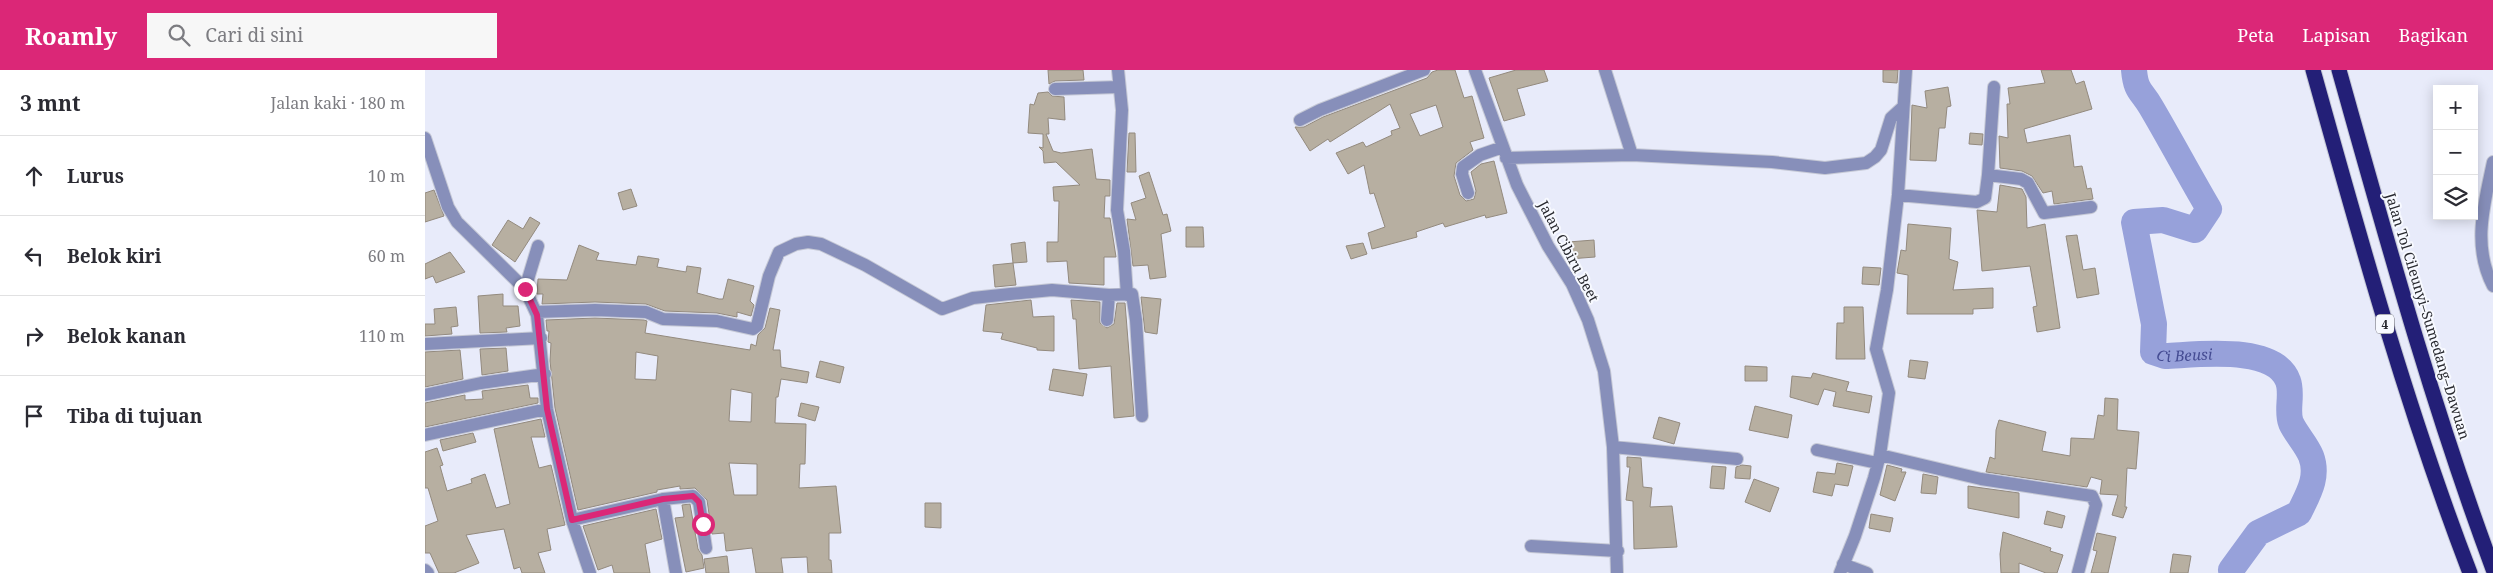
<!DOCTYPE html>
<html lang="id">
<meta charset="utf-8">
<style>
:root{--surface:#fff;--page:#f7f7f7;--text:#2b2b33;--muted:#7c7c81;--line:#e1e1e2;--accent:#db2777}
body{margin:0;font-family:"Noto Serif",serif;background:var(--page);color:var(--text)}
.controls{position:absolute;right:15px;top:15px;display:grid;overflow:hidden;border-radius:0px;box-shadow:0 2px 12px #0003}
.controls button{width:45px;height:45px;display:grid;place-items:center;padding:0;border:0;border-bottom:1px solid var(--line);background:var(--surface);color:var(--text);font:25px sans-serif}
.stop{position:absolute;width:15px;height:15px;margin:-11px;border:4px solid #db2777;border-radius:50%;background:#fff}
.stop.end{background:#db2777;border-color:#fff;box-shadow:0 1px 5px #0008}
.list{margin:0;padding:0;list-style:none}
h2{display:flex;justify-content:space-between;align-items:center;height:65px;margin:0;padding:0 20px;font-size:21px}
h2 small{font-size:16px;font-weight:400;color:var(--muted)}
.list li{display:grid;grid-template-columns:32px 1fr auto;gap:15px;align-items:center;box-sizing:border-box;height:80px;padding:0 20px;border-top:1px solid var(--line)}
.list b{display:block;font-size:19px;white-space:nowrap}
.list em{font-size:16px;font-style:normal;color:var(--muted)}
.icon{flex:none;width:28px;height:28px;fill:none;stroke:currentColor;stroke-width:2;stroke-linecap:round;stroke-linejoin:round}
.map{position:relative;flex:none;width:2068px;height:503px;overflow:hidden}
header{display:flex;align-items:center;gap:30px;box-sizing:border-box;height:70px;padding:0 25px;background:var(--accent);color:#fff}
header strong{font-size:24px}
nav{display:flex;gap:28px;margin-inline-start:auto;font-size:18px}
.search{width:350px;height:45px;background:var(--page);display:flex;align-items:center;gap:12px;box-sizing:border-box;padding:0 18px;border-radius:0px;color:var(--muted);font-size:19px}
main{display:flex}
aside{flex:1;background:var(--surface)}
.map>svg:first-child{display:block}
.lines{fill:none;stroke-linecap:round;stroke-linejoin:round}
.river{stroke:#97a1da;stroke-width:26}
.building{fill:#b7afa1;stroke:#938a7e;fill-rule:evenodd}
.minor-casing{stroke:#c5c8d5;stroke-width:14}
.highway-casing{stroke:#c5c8d5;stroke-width:17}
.minor{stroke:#878fba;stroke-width:12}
.highway{stroke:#231f77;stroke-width:15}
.route{stroke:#db2777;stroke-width:6}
.labels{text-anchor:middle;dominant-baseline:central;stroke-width:4;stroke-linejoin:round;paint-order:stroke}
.shield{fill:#f7f9ff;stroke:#66676d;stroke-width:1}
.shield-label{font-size:12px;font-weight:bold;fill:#28292f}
.street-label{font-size:14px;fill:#28292f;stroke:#f7f9ff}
.water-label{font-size:15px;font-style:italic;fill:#454c93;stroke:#f7f9ff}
</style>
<header>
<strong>Roamly</strong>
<div class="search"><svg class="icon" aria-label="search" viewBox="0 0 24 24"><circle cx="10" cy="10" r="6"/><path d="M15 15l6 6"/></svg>Cari di sini</div>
<nav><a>Peta</a><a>Lapisan</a><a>Bagikan</a></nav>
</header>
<main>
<aside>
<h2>3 mnt<small>Jalan kaki · 180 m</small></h2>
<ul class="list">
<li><svg class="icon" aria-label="ahead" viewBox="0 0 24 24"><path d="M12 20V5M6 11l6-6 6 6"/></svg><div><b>Lurus</b></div><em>10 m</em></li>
<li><svg class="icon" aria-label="left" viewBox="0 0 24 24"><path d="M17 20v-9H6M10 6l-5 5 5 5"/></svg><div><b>Belok kiri</b></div><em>60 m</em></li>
<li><svg class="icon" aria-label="right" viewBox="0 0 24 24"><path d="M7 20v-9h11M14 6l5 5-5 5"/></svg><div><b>Belok kanan</b></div><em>110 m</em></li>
<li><svg class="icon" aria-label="arrive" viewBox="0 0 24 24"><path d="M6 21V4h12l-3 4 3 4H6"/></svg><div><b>Tiba di tujuan</b></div></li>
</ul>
</aside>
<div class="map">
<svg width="2068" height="503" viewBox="0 0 2068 503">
<rect width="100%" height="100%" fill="#e8ebfa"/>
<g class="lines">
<path class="river" id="s1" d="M 1709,0 C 1711,22 1716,20 1726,37 C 1746,71 1764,105 1784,139 L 1770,160 L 1738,150 L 1709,152 L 1729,254 L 1728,282 L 1740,286 C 1771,285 1850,274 1863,311 C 1868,324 1861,341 1866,353 C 1871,364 1881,374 1886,386 C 1894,407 1883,424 1874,443 L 1833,463 L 1806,500 L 1807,503"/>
</g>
<path class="building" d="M 623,0 L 658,0 L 659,10 L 630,11 L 624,14 Z
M 1013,0 L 1030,0 L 1039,28 L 1047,26 L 1059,68 L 1045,72 L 1048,80 L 1031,93 L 1029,106 L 1035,125 L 1041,131 L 1049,129 L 1051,121 L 1046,102 L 1056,94 L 1069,91 L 1082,143 L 1061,148 L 1060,145 L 1020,157 L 1018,153 L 991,162 L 992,167 L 947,179 L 943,163 L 960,157 L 949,123 L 945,124 L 939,95 L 923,104 L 911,83 L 938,72 L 941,77 L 967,65 L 966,61 L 975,58 L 965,34 L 905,72 L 903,69 L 885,81 L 870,57 L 879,57 L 898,47 L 1002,8 L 1007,2 ZM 1011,35 L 1018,57 L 995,66 L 985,44 Z
M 1091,0 L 1119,0 L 1123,11 L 1092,19 L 1100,45 L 1079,51 L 1064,8 Z
M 1458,0 L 1473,0 L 1472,13 L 1458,12 Z
M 1616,0 L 1646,0 L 1651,14 L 1659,11 L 1667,39 L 1599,59 L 1602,73 L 1645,65 L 1649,97 L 1657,96 L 1662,119 L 1666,118 L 1668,129 L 1629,134 L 1627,121 L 1618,123 L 1607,106 L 1597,101 L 1575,98 L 1574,66 L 1583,68 L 1582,34 L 1585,34 L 1583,18 L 1620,13 Z
M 1523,17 L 1526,36 L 1522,37 L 1520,58 L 1514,58 L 1511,91 L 1485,90 L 1487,35 L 1502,38 L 1500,21 Z
M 623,22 L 627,26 L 639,27 L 640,50 L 623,48 L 624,64 L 621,64 L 628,81 L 636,83 L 667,79 L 671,109 L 685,110 L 685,126 L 680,126 L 679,148 L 685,148 L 691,187 L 679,187 L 679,215 L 644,213 L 642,191 L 622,192 L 622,172 L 633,172 L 634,131 L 629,131 L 628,117 L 655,115 L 631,92 L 619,93 L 618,81 L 614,77 L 618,78 L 618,64 L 603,63 L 605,34 L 609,35 L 613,23 Z
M 704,63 L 710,63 L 711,102 L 702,102 Z
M 1545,63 L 1558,64 L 1557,75 L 1544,74 Z
M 724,102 L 738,145 L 742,144 L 746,161 L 736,164 L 741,207 L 725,209 L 723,195 L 708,196 L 702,149 L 711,150 L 706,133 L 721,128 L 714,106 Z
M 1575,115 L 1597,119 L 1601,127 L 1602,158 L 1620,154 L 1635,258 L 1612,262 L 1608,237 L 1612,236 L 1605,196 L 1557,201 L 1552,140 L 1572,142 Z
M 206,119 L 212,136 L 198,140 L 193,123 Z
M 9,120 L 19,146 L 0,152 L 0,123 Z
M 105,147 L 115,153 L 90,192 L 67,175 L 83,150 L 98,159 Z
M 1483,154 L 1526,158 L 1524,189 L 1533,192 L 1528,220 L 1568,218 L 1568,238 L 1548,239 L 1548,244 L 1482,244 L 1483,205 L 1472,203 L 1476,180 L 1481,181 Z
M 761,157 L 778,157 L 779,177 L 761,177 Z
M 1652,165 L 1658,200 L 1670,198 L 1674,224 L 1652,228 L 1641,166 Z
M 1169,170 L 1170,187 L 1144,189 L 1143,172 Z
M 600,172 L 602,192 L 588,193 L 586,174 Z
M 938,173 L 942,184 L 926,189 L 921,176 Z
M 154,175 L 174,183 L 171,190 L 211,195 L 213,186 L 234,189 L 232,197 L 261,202 L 262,196 L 276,198 L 272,223 L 294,229 L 298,229 L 303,209 L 329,216 L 325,231 L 329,235 L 326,246 L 312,242 L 312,247 L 292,243 L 240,241 L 221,234 L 170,232 L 117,234 L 118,224 L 112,224 L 113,209 L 142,210 Z
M 25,182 L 40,202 L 11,213 L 8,206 L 0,209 L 0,194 Z
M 588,193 L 591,215 L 570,217 L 568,195 Z
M 1438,197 L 1456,198 L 1454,215 L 1437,214 Z
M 78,224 L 78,236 L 93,236 L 95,256 L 81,258 L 82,262 L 55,263 L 53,226 Z
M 716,227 L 736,229 L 732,264 L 720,262 Z
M 606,230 L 608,247 L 629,246 L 629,281 L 612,280 L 612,278 L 576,269 L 578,263 L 558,261 L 561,235 Z
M 646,230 L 675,232 L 675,253 L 682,258 L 689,254 L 692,233 L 700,233 L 709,346 L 689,348 L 686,296 L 654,299 L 651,249 L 648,249 Z
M 31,237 L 33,256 L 26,257 L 27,264 L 0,266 L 0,254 L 10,254 L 9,239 Z
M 1419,237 L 1438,237 L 1440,289 L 1411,289 L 1412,253 L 1419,253 Z
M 345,238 L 355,240 L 348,280 L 355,280 L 356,297 L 384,302 L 382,313 L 356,309 L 353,327 L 351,327 L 350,353 L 381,354 L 380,394 L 375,394 L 374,418 L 411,416 L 416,463 L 404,463 L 404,490 L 406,490 L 407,503 L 383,503 L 382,487 L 356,488 L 358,503 L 331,503 L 327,478 L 301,481 L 299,463 L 287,464 L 282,430 L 270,418 L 255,419 L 255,416 L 232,420 L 232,422 L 153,440 L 130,338 L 125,291 L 126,273 L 123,272 L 124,261 L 122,261 L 121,250 L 170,248 L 219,250 L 222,251 L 220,263 L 325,280 L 326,274 L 331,276 L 333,265 L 340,258 ZM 211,282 L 233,286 L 231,310 L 210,309 ZM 306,319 L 327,323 L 326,352 L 304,351 ZM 304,393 L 332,394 L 332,425 L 309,425 Z
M 81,278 L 83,301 L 57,305 L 55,279 Z
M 35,280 L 38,309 L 0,317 L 0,282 Z
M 1485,290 L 1503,292 L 1500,309 L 1483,307 Z
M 395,291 L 419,297 L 415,313 L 391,307 Z
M 1320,296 L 1342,297 L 1342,311 L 1320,311 Z
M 628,299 L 662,304 L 658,326 L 624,320 Z
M 1388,303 L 1424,312 L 1421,321 L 1447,326 L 1444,343 L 1408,336 L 1411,322 L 1399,319 L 1393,335 L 1365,327 L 1367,306 L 1386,308 Z
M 103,315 L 105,328 L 113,328 L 113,333 L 0,357 L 0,333 L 40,325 L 40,330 L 58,329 L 57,321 Z
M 1680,328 L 1693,329 L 1692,360 L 1714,362 L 1711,399 L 1702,398 L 1700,437 L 1702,437 L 1698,448 L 1687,445 L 1693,425 L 1675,424 L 1677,410 L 1666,407 L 1662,417 L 1561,402 L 1565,387 L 1570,389 L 1571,360 L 1574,350 L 1621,362 L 1617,381 L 1645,386 L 1646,368 L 1669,369 L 1673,345 L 1679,346 Z
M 376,333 L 394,337 L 390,351 L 373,346 Z
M 1330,336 L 1367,345 L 1363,368 L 1324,360 Z
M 1234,347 L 1255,353 L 1249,374 L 1228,368 Z
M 116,349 L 120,367 L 106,367 L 114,398 L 126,395 L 140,455 L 122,459 L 126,480 L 113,483 L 120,503 L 97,503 L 95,497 L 89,499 L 79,459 L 41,465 L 54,493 L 29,503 L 14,503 L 5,483 L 0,483 L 0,456 L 13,451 L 3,418 L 0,418 L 0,382 L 12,378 L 18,395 L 15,396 L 22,421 L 47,413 L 46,409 L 60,404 L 71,438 L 85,434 L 69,359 Z
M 48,363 L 51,372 L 18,381 L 15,370 Z
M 1202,387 L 1216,388 L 1218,417 L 1227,418 L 1225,437 L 1247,436 L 1252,477 L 1209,479 L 1208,431 L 1201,430 L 1205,397 L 1202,397 Z
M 1412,393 L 1428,396 L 1423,416 L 1410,414 L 1407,426 L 1388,422 L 1392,402 L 1410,404 Z
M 1317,395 L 1326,396 L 1325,409 L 1310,408 L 1311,397 Z
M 1462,395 L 1477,399 L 1476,402 L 1481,402 L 1470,431 L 1455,425 Z
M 1287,396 L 1301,397 L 1299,419 L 1285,418 Z
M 1498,404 L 1513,407 L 1511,424 L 1496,423 Z
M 1329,409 L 1354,418 L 1345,442 L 1320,432 Z
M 1543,416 L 1594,423 L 1594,448 L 1543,438 Z
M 500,433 L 516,433 L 516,458 L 500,457 Z
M 265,434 L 273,479 L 277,485 L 279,498 L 261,502 L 250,448 L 259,447 L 257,435 Z
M 231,439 L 237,469 L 220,474 L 225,503 L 189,503 L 187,495 L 173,500 L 158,456 Z
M 1622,441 L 1640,446 L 1637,458 L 1619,454 Z
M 1446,444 L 1468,448 L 1465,462 L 1444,458 Z
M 1578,462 L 1626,478 L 1625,481 L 1638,485 L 1632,503 L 1621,503 L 1594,493 L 1594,503 L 1576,503 L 1575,484 Z
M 1672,463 L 1691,467 L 1683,503 L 1666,503 L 1672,481 L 1668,480 Z
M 1748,484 L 1766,486 L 1763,503 L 1745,503 Z
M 302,486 L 304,503 L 281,503 L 279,489 Z"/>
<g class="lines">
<g class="minor-casing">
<path id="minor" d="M 693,0 L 697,40 L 692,140 L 699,181 L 702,225
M 1050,0 L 1092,115 L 1123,176 L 1147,214 L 1163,250 L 1179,301 L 1188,377 L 1192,503
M 1180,0 L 1207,85
M 630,19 L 694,17
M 875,50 L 895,40 L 999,0
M 0,68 L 23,137 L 32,152 L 100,219 L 112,245 L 122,339 L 147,450 L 165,503
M 1081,88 L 1207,85 L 1347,92 L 1400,98 L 1441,93 L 1450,87 L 1456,80 L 1466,48 L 1477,38
M 2068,92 C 2059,135 2047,176 2068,216
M 1563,105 L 1569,17
M 1043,123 L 1037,104 L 1038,97 L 1055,85 L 1078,77
M 1473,125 L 1552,132 L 1560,128 L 1563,105 L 1596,109 L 1603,113 L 1619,143 L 1666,137
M 100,219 L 113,176
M 111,242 L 170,240 L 221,242 L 238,249 L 292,251 L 328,259 L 332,256 L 344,206 L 354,182 L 371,174 L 383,172 L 396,174 L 440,195 L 517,239 L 548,228 L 585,224 L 627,220 L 684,225 L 707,224 L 711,250 L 717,346
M 682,250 L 684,225
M 0,274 L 116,268
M 0,325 L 56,313 L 120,304
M 0,365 L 122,339
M 1188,377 L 1312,389
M 1392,380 L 1452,393
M 1455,385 L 1556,409 L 1667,426 L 1671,435 L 1653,503
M 238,429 L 251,503
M 147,450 L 238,429 L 268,426 L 274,432 L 281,478
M 1106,476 L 1193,481
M 1418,494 L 1442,503
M 0,500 L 3,503
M 1415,503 L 1430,466 L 1449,408 L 1455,385 L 1464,323 L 1451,279 L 1462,220 L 1473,125 L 1481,0"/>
</g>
<g class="highway-casing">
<path id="highway" d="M 1888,0 C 1935,169 1982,339 2045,503
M 1914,0 C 1961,167 2007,336 2068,499"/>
</g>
<use href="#minor" class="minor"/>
<use href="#highway" class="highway"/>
</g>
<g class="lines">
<path class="route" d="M 100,219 L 112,245 L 122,339 L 147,450 L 238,429 L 268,426 L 274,432 L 278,454"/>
</g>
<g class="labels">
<rect class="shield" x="1951" y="244.5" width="18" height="19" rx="4"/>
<g class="shield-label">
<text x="1960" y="254">4</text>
</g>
<g class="street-label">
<text transform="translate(1144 181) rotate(62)">Jalan Cibiru Beet</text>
<text transform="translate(2003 246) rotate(73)">Jalan Tol Cileunyi–Sumedang–Dawuan</text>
</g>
<g class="water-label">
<text stroke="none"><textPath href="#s1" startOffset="411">Ci Beusi</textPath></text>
</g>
</g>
</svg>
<div class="controls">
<button>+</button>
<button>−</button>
<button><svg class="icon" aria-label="layers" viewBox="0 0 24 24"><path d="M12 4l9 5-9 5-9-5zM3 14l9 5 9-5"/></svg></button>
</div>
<div class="stop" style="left:278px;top:454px"></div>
<div class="stop end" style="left:100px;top:219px"></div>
</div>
</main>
